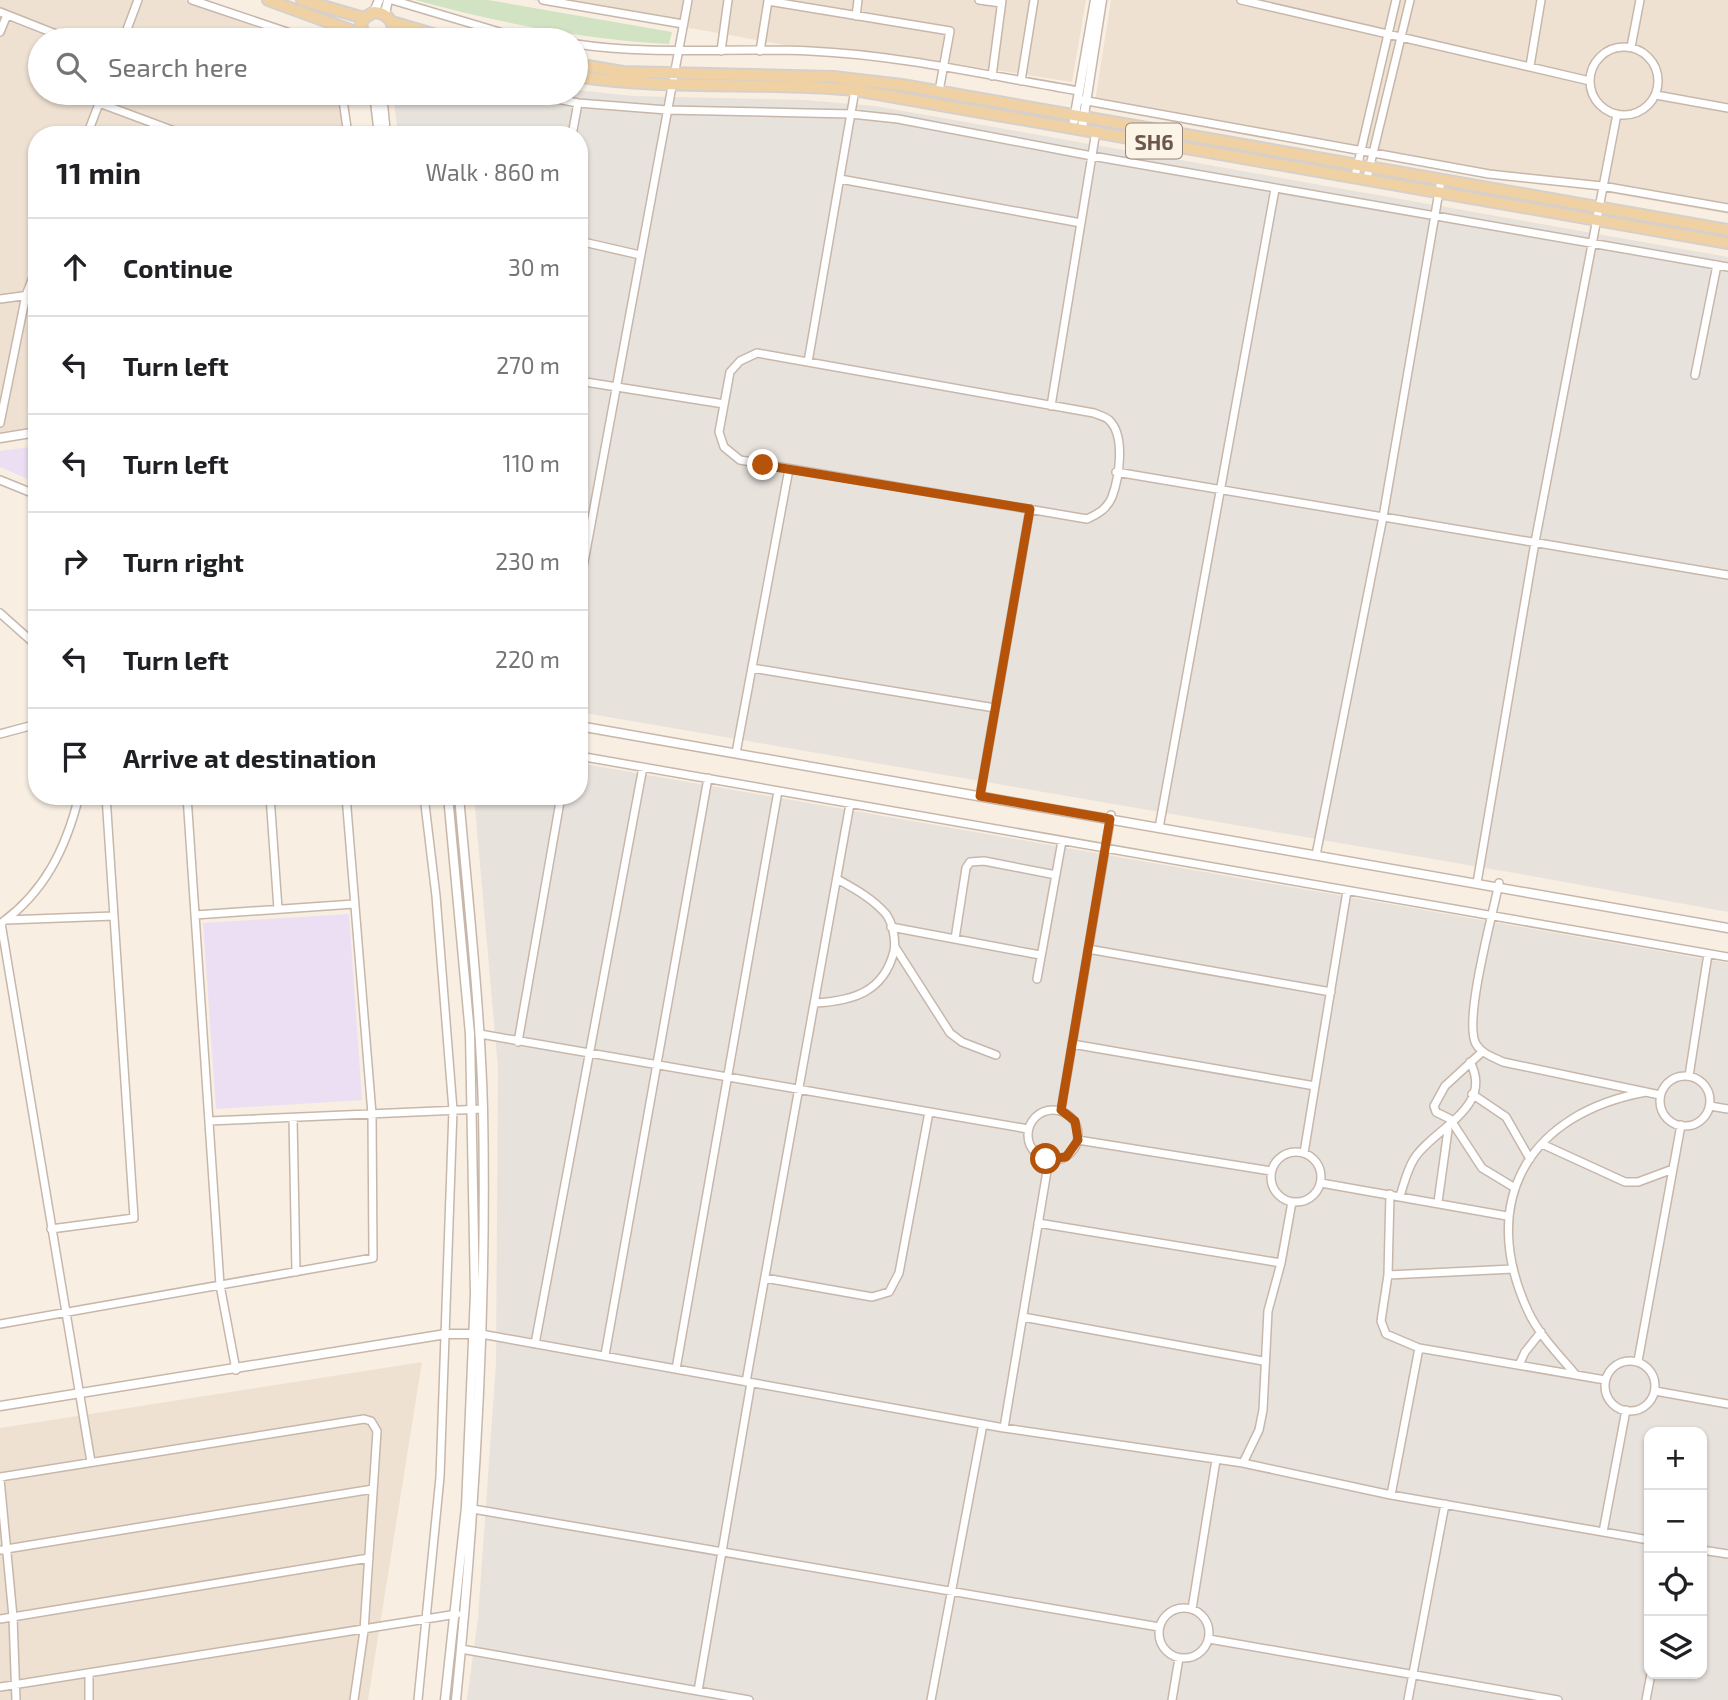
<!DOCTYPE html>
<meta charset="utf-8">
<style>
:root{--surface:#fff;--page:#f6f6f6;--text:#202124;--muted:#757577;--line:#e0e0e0}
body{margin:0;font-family:"Exo 2",sans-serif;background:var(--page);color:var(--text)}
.controls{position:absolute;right:21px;bottom:21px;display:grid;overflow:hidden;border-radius:14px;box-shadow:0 2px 5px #0004}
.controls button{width:63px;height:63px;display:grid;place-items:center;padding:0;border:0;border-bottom:2px solid var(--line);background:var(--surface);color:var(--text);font:35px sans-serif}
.stop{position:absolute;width:21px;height:21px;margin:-16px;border:5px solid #b45309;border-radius:50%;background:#fff}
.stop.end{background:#b45309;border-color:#fff;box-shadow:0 2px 7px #0008}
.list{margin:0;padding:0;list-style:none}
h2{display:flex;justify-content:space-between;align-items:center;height:91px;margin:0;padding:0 28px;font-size:30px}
h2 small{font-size:23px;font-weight:400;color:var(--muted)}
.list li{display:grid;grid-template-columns:46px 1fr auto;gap:21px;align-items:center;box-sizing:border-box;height:98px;padding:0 28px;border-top:2px solid var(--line)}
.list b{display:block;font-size:26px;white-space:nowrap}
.list em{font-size:23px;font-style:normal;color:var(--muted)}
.icon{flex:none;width:38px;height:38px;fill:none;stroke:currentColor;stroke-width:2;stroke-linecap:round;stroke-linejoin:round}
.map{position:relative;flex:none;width:1728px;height:1700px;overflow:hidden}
.search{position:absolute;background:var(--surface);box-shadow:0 2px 5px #0004;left:28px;top:28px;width:560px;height:77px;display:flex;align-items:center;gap:18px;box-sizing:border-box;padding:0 24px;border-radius:38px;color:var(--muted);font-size:26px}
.panel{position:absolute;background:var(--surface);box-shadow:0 2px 5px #0004;left:28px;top:126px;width:560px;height:679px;border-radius:28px}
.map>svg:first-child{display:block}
.residential{fill:#efe1d2}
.industrial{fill:#e8e2dd;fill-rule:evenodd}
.education{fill:#ecdff4}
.green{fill:#d1e3c3}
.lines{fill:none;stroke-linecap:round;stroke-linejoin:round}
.minor-casing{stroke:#c7b7ab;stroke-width:10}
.tertiary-casing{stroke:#c7b7ab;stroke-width:11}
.primary-casing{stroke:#d6d0cd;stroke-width:14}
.minor{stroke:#fff;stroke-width:7}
.tertiary{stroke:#fff;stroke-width:8}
.primary{stroke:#efd1a3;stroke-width:10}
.route{stroke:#b45309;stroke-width:9}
.labels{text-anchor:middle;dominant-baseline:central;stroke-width:5;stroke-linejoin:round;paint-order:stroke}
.shield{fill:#fcf4e7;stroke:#97867a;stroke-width:2}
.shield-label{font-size:21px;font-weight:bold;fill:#6c574c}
</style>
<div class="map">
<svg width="1728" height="1700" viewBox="0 0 1728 1700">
<rect width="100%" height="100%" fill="#f8efe2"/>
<path class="residential" d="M 0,0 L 184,0 L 291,40 L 40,40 L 40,93 L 346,93 L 350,135 L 37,135 L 37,431 L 0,437 Z
M 532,0 L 1086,0 L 1072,82 L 895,54 L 802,48 Z
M 1111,0 L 1728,0 L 1728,214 L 1095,102 Z
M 422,1362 L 368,1700 L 0,1700 L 0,1428 Z"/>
<path class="industrial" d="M 576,90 L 632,96 L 804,100 L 875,106 L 1728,257 L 1728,912 L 1526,875 L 579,712 L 579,135 L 398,135 L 393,93 L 576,93 Z
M 579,763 L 1728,963 L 1728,1700 L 467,1700 L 478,1618 L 496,1363 L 498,1068 L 474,796 L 579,796 ZM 1649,1432 L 1702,1432 L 1702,1674 L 1649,1674 Z"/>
<path class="education" d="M 37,446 L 37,483 L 0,467 L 0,451 Z
M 349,914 L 362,1100 L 216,1109 L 203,923 Z"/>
<path class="green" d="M 415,0 L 488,0 L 672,32 L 669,44 C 581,39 500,23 415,0 Z"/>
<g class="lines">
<g class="minor-casing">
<path id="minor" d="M 192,0 L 311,40
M 392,0 L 503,33 L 550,40
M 543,0 L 683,24
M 979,0 L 1001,3
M 1241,0 L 1590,81
M 0,12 L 71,40
M 856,16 L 858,0
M 0,32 L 7,15
M 123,40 L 138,0
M 576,44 C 654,56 732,47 810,51 C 900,55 990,76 1079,91
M1590 81a34 34 0 1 1 68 0a34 34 0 1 1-68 0Z
M 1631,47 L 1640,0
M 721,51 L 728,0
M 760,51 L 768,1 L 950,31 L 939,91
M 1530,66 L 1541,0
M 992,76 L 1002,0
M 1021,81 L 1034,0
M 342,93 L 348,135
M 526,93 L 578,103 L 667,110 L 851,114 L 898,119 L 1092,156 L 1728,267
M 1656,95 L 1728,108
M 1082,100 L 1489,174 L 1602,186 L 1728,208
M 99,103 L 185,135
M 87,135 L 103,93
M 572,135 L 578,103
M 1355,176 L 1396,0
M 1367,178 L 1410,0
M 840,179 L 1081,223
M 579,241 L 640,255
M 0,299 L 37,294
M 757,353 L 1094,413 C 1098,415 1106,417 1109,420 C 1126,436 1119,478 1112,497 C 1107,509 1098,514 1087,519 L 740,460 L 724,447 L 719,432 L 730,372 L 740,361 Z
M 808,362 L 855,90
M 1695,375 L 1717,265
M 579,381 L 724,404
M 1051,406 L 1096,131
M 0,423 L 26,295 L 37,267
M 1116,472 L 1728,575
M 0,480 L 37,495
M 579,496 L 585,545
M 579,589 L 688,0
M 0,613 L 37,646
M 752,668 L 995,708
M 0,734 L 37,724
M 736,753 L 789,469
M 579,756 L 1728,957
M 187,796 L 220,1285 L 236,1370
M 270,796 L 278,909
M 980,796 L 1030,509
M 1159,828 L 1275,189
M 1316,855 L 1383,517 L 1441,180
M 1477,883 L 1535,542 L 1617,114
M 1499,883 C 1493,914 1463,1021 1476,1044 C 1482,1054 1493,1057 1503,1062 L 1660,1095
M 195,915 L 354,904
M 6,920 L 114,916
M 1,923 L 91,1462
M 0,924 C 45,892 66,848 79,796
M 891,927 L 1040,955
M 955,939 L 966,868 L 970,862 L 984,861 L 1056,875
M 895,947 L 950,1033 L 962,1042 L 996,1055
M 1088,949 L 1331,992
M 1037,979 L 1062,841
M 815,1003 C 853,1001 884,992 894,951 C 896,940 893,924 886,914 C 872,898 855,889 837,879
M 480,1034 L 1028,1129
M 518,1042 L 561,796
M 1072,1044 L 1315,1086
M 1482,1052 L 1445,1086 L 1434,1106 L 1436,1112 L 1450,1119 L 1482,1168 L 1515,1188
M1660 1101a25 25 0 1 1 50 0a25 25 0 1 1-50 0Z
M 1689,1076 L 1708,954
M 1472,1094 L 1506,1117 L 1530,1159
M 1710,1106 L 1728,1109
M1028 1135a25 25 0 1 1 50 0a25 25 0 1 1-50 0Z
M 1061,1110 L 1111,815
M 293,1118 L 296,1272
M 209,1121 L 483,1109
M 1078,1140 L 1271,1171
M 1542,1144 L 1625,1182 L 1638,1182 L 1673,1169
M1271 1177a25 25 0 1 1 50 0a25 25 0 1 1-50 0Z
M 1304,1153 L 1347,891
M 1321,1183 L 1507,1216
M 1390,1194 L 1388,1275 L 1381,1321 L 1386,1334 L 1419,1348 L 1605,1380
M 1400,1196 C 1404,1184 1407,1170 1414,1159 C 1432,1129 1495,1108 1470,1062
M 1438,1202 L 1448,1130
M 1038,1223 L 1281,1263
M 51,1229 L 134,1218 L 106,796
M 1388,1275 L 1513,1269
M 765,1278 L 872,1297 L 889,1292 L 899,1273 L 929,1112
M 1023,1317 L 1263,1361
M 0,1324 L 373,1258 L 372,1114 L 346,796
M 481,1334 L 1004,1428 L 1243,1463 L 1391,1495 L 1649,1540
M 535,1344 L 643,767
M 605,1355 L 708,778
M1605 1386a25 25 0 1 1 50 0a25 25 0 1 1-50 0Z
M 1638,1361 L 1681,1125
M 1519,1365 L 1525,1352 L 1541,1332
M 676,1369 L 778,791
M 1576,1375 C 1559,1355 1539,1335 1528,1311 C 1477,1201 1529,1113 1646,1092
M 746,1382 L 850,804
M 1655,1391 L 1728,1404
M 1004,1428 L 1049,1159
M 1243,1463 L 1259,1430 L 1263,1410 L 1268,1311 L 1281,1263 L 1292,1202
M 0,1477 L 364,1419 L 371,1421 L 377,1431 L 364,1631 L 354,1700
M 0,1479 L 13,1617 L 16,1700
M 1391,1495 L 1419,1348
M 473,1509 L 1159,1627
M 1603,1532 L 1626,1410
M 0,1550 L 373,1489
M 1702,1550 L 1728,1554
M1159 1633a25 25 0 1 1 50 0a25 25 0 1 1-50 0Z
M 1192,1609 L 1216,1460
M 0,1619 L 369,1558
M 1209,1639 L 1558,1700
M 461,1649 L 749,1700
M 0,1687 L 457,1614
M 698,1691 L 751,1383
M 89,1700 L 89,1673
M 418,1700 L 440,1477 L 453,1110 L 436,896 L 424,796
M 931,1700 L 983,1424
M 1172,1700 L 1179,1658
M 1408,1700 L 1445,1504
M 1646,1700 L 1651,1674"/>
</g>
<g class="tertiary-casing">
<path id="tertiary" d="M 374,12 L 379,0
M 385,14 L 388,0
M 374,93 L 379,135
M 382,93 L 386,135
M 1074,120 L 1095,0
M 1082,128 L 1102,0
M 0,438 L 37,432
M 579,726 L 1728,928
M 0,1406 L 446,1334 L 478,1334
M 445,1700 L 466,1507 L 475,1294 L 470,1034 L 448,796
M 456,1700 C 476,1503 487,1306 483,1108 C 480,1004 468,900 459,796"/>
</g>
<g class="primary-casing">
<path id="primary" d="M 268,0 L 361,34
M 302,0 L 364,18
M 392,22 L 453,40
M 365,40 L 361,24 L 364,18 L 374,12 C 390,13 398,27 389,40
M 576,64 L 623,72 L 833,77 L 902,85 L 1728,230
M 576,76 C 669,91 762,81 855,90 L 1728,243"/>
</g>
<use href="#minor" class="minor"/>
<use href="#tertiary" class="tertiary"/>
<use href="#primary" class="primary"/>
</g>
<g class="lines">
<path class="route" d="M 763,465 L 1030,509 L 980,796 L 1110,819 L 1061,1110 L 1075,1121 L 1078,1140 L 1066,1157 L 1046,1159"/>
</g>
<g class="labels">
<rect class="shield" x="1126" y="123.5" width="56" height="35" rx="5"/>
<g class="shield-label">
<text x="1154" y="141">SH6</text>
</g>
</g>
</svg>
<div class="controls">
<button>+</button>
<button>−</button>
<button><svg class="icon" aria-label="locate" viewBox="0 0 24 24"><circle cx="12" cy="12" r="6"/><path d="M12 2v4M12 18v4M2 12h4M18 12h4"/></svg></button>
<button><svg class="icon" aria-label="layers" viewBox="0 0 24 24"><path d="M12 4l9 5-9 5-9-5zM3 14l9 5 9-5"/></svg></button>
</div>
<div class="stop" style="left:1046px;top:1159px"></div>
<div class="stop end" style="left:763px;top:465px"></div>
<div class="search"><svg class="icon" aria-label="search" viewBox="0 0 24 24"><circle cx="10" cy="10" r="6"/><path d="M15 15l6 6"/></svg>Search here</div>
<section class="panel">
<h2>11 min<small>Walk · 860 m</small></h2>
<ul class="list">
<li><svg class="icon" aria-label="ahead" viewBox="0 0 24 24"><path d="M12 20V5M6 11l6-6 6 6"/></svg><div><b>Continue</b></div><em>30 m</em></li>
<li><svg class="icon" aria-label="left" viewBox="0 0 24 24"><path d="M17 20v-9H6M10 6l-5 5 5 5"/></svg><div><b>Turn left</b></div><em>270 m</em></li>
<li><svg class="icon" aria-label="left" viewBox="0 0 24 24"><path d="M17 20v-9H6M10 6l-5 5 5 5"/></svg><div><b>Turn left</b></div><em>110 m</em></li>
<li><svg class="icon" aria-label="right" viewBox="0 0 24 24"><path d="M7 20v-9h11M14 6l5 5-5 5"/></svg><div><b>Turn right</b></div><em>230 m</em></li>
<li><svg class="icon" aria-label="left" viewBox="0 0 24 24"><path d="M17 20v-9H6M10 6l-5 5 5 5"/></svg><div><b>Turn left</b></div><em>220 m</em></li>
<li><svg class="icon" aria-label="arrive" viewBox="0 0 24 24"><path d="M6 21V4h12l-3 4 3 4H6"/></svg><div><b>Arrive at destination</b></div></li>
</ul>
</section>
</div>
